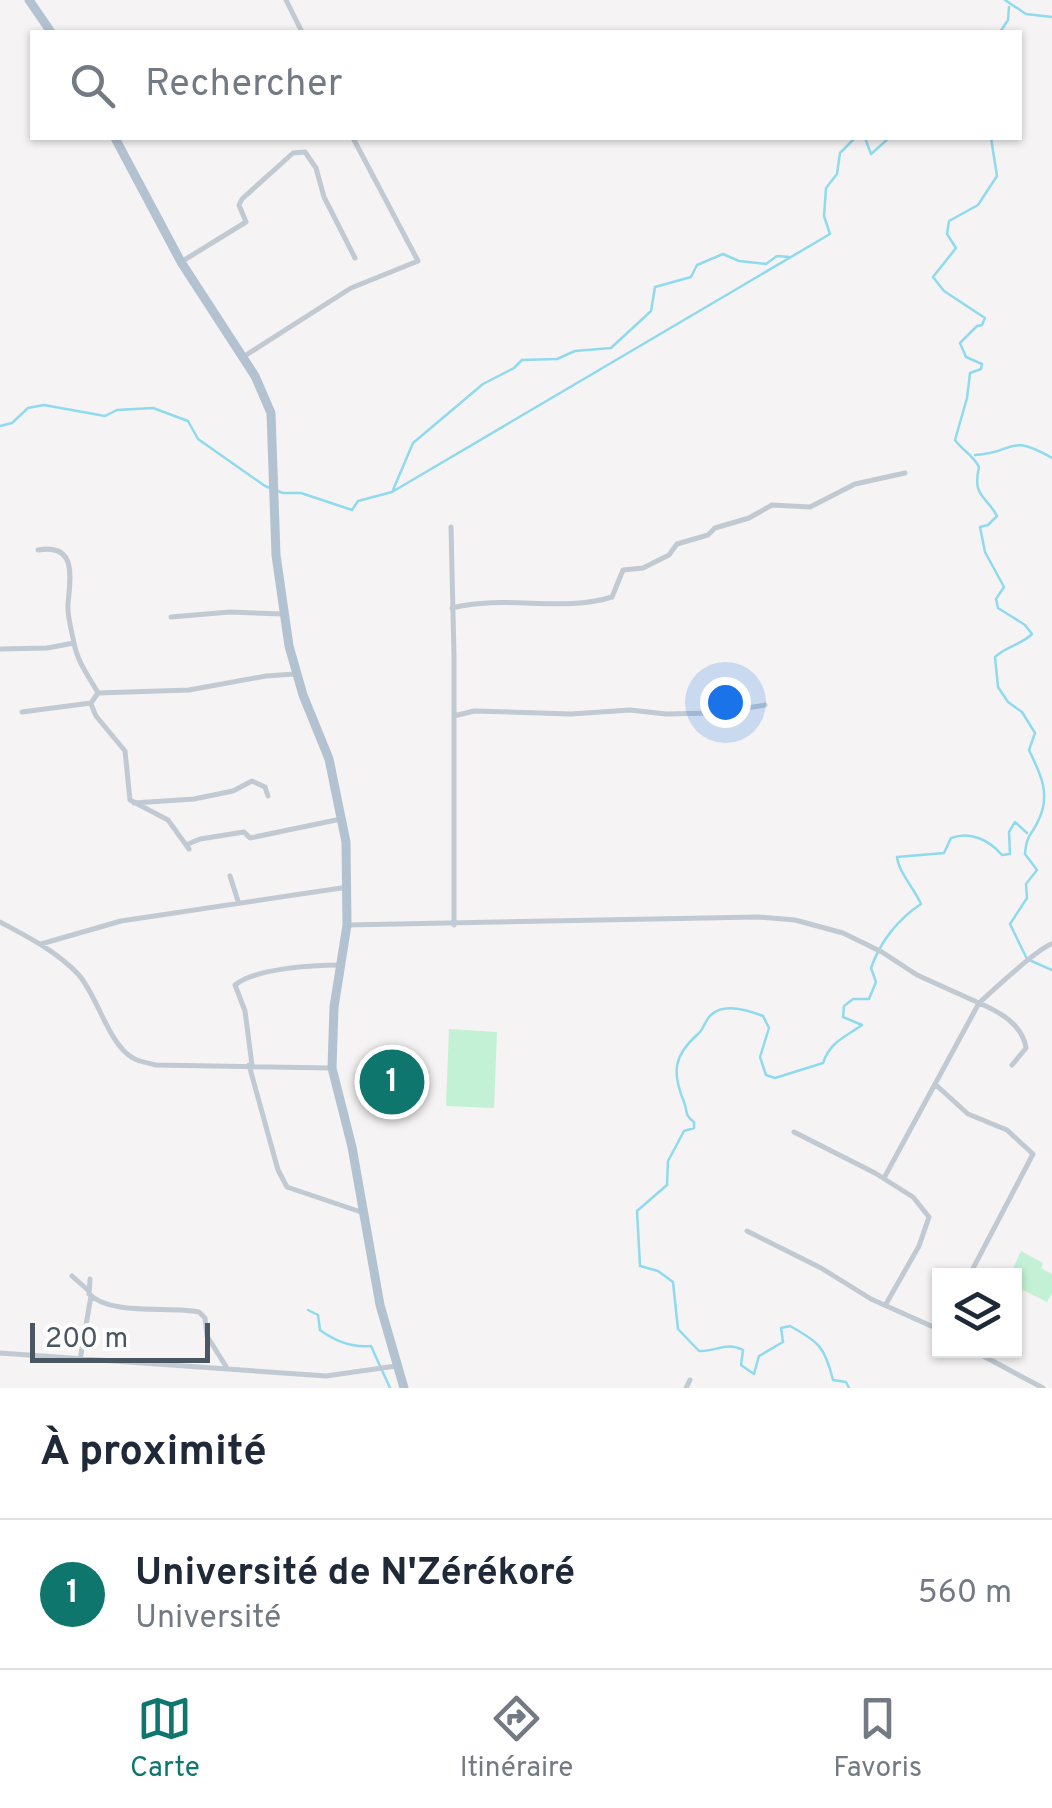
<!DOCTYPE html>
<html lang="fr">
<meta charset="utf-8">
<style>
:root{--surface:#fff;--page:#f2f2f3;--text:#1f2937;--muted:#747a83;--line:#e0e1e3;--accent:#0f766e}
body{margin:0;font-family:Overpass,sans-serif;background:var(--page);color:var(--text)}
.controls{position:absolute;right:30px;bottom:30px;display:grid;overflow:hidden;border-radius:0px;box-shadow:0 2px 8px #0004}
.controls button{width:90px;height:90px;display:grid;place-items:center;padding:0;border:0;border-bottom:2px solid var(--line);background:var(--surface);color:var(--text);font:50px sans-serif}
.scale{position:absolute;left:30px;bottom:25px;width:180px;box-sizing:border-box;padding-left:10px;border:5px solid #4a5661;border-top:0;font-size:28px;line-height:35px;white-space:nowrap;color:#4a5661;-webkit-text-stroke:8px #fff;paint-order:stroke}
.you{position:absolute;left:725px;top:702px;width:35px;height:35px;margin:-25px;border:8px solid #fff;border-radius:50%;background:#1a73e8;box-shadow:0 0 0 15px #1a73e833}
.badge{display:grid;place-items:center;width:65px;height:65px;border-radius:50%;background:var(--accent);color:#fff;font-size:32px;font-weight:700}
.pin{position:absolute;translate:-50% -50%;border:5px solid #fff;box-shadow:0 2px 10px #0006}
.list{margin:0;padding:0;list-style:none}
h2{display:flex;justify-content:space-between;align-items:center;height:130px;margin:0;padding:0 40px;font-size:42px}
h2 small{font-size:32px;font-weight:400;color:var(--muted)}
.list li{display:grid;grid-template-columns:65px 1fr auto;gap:30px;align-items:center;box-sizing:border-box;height:150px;padding:0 40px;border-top:2px solid var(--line)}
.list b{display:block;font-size:38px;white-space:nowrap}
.list p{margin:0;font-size:32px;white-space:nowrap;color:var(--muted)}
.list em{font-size:32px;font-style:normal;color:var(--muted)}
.icon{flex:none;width:55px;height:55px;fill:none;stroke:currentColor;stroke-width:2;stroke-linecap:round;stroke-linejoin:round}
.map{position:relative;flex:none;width:1052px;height:1388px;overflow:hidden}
.search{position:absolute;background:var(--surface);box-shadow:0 2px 8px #0004;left:30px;right:30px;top:30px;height:110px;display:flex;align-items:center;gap:25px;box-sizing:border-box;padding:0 35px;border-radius:0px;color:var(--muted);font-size:38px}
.sheet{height:280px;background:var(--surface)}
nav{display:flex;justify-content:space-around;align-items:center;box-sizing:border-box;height:140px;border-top:2px solid var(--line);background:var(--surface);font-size:28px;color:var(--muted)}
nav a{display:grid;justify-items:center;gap:5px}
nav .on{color:var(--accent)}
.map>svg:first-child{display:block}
.green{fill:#c3f1d5}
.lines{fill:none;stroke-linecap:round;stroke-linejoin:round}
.stream{stroke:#90daee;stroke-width:2.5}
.minor{stroke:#c1cad2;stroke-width:5}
.primary{stroke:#b3c2d1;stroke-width:9}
</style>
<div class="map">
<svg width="1052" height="1388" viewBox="0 0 1052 1388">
<rect width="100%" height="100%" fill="#f5f3f3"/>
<path class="green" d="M 449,1029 L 497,1032 L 494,1108 L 446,1106 Z
M 1021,1251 L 1043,1263 L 1041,1268 L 1052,1274 L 1052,1293 L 1047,1302 L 1015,1286 L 1014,1276 L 1010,1275 Z"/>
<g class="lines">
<path class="stream" d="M 1005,0 L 1026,14 L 1052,17
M 1000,32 L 1008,20 L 1009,7
M 865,138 L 871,154 L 889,138
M 991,138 L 997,176 L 978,205 L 949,221 L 947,234 L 956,248 L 933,277 L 944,291 L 985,318 L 982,325 L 977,326 L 960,343 L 966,357 L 982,364 L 981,369 L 970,373 L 967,398 L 955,440 C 963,451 973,455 979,467 C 972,497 986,495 997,516 L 988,525 L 980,527 L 985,552 L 1004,587 L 996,599 L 998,608 L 1025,625 L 1032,634 C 1021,645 1007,646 995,657 L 998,687 L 1008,702 L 1022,712 L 1035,733 L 1029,750 C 1040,773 1051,793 1039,819 C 1032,836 1027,832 1025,854 L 1037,870 L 1026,884 L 1027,898 L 1010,924 L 1027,959 L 1052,970
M 0,426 L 12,423 L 28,408 L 44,405 L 105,416 L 117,410 L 153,408 L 188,421 L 198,439 L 265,486 L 283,493 L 301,493 L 352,510 L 358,501 L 392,492 L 830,234 L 824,216 L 826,188 L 837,174 L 840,153 L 855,138
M 975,455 C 1017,453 1006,432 1052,458
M 393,490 L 413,443 L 483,384 L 514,368 L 522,360 L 557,359 L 575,351 L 611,348 L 651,311 L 655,287 L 691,277 L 697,265 L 723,254 L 739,261 L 766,264 L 777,256 L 789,257
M 308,1310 L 318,1315 L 320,1330 C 335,1341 352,1348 371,1346 L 390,1388
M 849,1388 L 846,1382 L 833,1380 C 825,1347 819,1342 790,1326 L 781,1328 L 783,1342 L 759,1356 L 754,1374 L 741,1365 L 743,1350 C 726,1341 716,1352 699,1351 L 678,1329 L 673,1282 L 658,1271 L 640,1266 L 637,1211 L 667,1185 L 668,1161 L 684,1131 L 694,1128 L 694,1122 C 684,1115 688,1112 684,1102 C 672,1073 673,1056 698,1034 C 704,1029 705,1020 711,1015 C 724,1002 748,1010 763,1016 L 769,1028 L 760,1057 L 766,1075 L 775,1078 L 823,1063 C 830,1042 845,1037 862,1025 L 843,1017 L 844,1006 L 853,999 L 869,999 L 876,982 L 871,968 C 880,942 898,919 921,904 C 914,888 899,873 897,857 L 944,853 L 951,838 C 971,831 989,840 1002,855 L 1010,854 L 1009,832 L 1015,822 L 1027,833"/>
<path class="minor" d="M 286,0 L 302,32
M 181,262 L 246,222 L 239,205 L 242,199 L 293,153 L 305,152 L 316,168 L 324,197 L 355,258
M 243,357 L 351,288 L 418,261 L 353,138
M 451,527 L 454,656 L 454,925
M 38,550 C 78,543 70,579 68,604 C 67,616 72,632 74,643 C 77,661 89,677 98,693
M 452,608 C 506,594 561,613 612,597 L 623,570 L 643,568 L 669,555 L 677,544 L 708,535 L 715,528 L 749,518 L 772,505 L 810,507 L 855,484 L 905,473
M 171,617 L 230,612 L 283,614
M 0,649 L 47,648 L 74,643
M 91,704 L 96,716 L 125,751 L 130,800 L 168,820 L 189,849
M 22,712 L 91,703 L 98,693 L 189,690 L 266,676 L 295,674
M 454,716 L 474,711 L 571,714 L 630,710 L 666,714 L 714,713 L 765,705
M 134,803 L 194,799 L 233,791 L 252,781 L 265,787 L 268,796
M 186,845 L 200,839 L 244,832 L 250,838 L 341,819
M 230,876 L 238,901
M 0,922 C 28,937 56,951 78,974 C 98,996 108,1044 133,1058 C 139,1062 149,1063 156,1065 L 332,1068
M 347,925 L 758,917 L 795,920 L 843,933 L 882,952 L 917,975 L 979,1003 L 884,1178
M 41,944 L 121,921 L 348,887
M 249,1065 L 278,1170 L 287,1187 L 361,1212
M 252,1065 L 245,1011 L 235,985 C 256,968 314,965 341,965
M 1012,1065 L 1026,1048 C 1022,1024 1000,1012 979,1003 C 992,991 1040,947 1052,944
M 936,1085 L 968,1114 L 1007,1130 L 1033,1154 L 969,1276
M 794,1132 L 875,1173 L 913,1197 L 929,1217 L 919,1246 L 886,1304
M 747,1231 L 821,1268 L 871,1299 L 940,1330
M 72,1276 L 89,1291
M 90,1279 L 89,1294 C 111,1316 168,1306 199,1312 L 205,1318 L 207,1336 L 227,1368
M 972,1350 L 1043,1388
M 0,1353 L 326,1376 L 396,1366
M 80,1360 L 91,1296
M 686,1388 L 690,1380"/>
<path class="primary" d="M 29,0 L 51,32
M 115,138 L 181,262 L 255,376 L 271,413 L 276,555 L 289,646 L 303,695 L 329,759 L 346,842 L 347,925 L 334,1007 L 332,1068 L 352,1147 L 380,1305 L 404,1388"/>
</g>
</svg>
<div class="controls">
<button><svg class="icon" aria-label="layers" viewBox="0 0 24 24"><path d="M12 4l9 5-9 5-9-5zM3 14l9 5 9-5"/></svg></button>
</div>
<div class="scale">200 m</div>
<div class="you"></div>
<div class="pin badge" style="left:392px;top:1082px">1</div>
<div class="search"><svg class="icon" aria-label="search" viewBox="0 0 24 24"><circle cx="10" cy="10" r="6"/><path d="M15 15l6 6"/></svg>Rechercher</div>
</div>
<section class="sheet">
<h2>À proximité<small></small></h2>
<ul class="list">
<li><span class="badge">1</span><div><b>Université de N'Zérékoré</b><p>Université</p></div><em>560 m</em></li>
</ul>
</section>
<nav>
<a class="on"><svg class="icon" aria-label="map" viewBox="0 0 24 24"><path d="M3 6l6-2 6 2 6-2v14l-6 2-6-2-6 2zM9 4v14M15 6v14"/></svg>Carte</a>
<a><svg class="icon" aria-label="directions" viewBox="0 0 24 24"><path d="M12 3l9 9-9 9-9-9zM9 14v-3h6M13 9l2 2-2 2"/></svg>Itinéraire</a>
<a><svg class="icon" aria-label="saved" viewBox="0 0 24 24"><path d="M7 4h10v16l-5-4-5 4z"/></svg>Favoris</a>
</nav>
